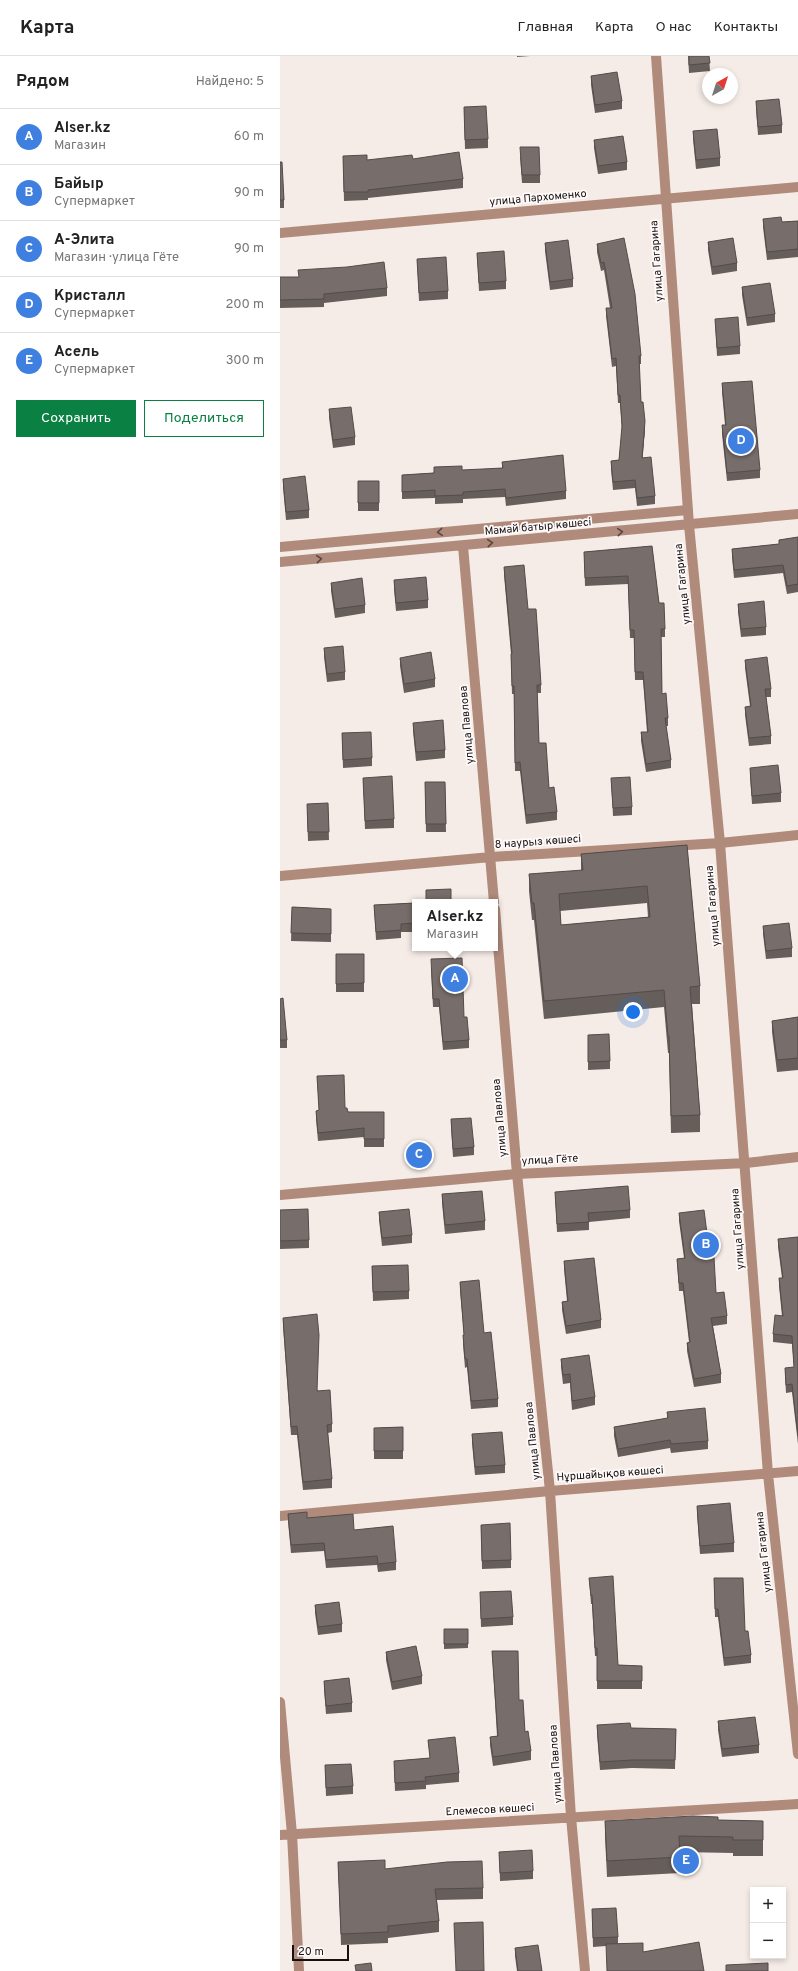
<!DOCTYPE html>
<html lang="ru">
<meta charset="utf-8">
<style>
:root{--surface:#fff;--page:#f6f6f6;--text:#222;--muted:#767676;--line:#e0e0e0;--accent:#0b8043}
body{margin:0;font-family:Overpass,sans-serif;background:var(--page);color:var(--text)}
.controls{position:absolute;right:12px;bottom:12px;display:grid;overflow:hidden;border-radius:0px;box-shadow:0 2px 6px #0003}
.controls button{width:36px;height:36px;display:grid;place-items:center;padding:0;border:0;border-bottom:1px solid var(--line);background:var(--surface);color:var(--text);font:20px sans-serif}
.compass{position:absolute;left:422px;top:12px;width:36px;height:36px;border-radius:50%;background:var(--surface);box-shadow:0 2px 6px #0003;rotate:39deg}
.scale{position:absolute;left:12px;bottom:10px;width:57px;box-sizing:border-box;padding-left:4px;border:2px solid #141110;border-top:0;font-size:11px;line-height:14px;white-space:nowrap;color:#141110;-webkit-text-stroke:3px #fffaf9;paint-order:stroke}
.you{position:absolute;left:353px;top:956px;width:14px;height:14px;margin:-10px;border:3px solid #fff;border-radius:50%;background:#1a73e8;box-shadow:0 0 0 6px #1a73e833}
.badge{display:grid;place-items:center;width:26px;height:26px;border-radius:50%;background:var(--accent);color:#fff;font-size:13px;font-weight:700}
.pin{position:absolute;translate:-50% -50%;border:2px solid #fff;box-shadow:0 1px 4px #0006}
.popup{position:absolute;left:132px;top:843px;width:86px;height:52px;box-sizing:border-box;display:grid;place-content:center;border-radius:0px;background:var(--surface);filter:drop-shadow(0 1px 3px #0005);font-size:13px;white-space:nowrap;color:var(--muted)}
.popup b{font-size:15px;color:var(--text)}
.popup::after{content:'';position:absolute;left:50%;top:100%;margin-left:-8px;border:8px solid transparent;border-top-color:var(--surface)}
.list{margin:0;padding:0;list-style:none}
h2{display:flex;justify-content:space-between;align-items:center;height:52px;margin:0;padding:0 16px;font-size:17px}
h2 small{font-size:13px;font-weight:400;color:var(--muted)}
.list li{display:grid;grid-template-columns:26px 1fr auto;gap:12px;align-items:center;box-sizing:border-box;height:56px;padding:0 16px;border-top:1px solid var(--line)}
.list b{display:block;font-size:15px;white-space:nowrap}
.list p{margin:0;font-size:13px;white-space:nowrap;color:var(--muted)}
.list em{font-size:13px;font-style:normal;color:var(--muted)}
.actions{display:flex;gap:8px;padding:12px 16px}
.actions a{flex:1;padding:9px 0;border:1px solid var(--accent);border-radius:0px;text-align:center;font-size:14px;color:var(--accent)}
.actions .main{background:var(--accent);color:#fff}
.map{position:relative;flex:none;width:518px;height:1915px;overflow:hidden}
header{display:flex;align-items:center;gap:24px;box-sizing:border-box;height:56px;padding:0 20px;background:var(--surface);border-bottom:1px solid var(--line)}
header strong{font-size:19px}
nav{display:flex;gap:22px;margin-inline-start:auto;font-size:14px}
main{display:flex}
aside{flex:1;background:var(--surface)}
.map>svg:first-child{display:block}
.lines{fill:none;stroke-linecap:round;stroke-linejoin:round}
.minor{stroke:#b08a7b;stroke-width:10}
.wall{fill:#665e5b;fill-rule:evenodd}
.shaded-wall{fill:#534c4a}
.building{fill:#776d6a;stroke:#534c4a;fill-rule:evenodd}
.oneway{stroke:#5a4740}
.labels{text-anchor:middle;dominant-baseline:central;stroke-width:3.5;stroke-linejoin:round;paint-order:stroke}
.street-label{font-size:11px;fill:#141110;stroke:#fffaf9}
</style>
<header>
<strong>Карта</strong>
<nav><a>Главная</a><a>Карта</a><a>О нас</a><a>Контакты</a></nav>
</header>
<main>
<aside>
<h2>Рядом<small>Найдено: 5</small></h2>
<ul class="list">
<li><span class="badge" style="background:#3f7fe0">A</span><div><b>Alser.kz</b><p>Магазин</p></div><em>60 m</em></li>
<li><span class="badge" style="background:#3f7fe0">B</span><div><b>Байыр</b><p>Супермаркет</p></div><em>90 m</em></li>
<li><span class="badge" style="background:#3f7fe0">C</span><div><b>А-Элита</b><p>Магазин · улица Гёте</p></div><em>90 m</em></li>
<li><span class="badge" style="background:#3f7fe0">D</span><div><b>Кристалл</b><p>Супермаркет</p></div><em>200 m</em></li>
<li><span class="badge" style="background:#3f7fe0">E</span><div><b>Асель</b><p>Супермаркет</p></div><em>300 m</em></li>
</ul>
<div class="actions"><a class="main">Сохранить</a><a>Поделиться</a></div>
</aside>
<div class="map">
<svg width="518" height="1915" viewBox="0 0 518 1915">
<rect width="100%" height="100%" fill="#f6ece7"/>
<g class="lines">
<path class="minor" d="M 376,0 L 409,469 L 440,787 L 488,1418 L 518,1698
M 0,177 L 518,131
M 183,490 L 214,846
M 0,491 L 408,454
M 0,506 L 518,458
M 0,820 L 211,801 L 440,787 L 518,779
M 215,853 L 237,1118 L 270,1435 L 291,1761 L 305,1915
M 0,1139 L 237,1118 L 466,1107 L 518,1101
M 0,1460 L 270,1435 L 518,1415
M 0,1646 L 12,1778 L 19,1915
M 0,1779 L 518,1748"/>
</g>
<path class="wall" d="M 237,0 L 250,0 L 237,1 Z
M 408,0 L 429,0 L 430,15 L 409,17 Z
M 311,20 L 342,45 L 342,53 L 315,57 L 311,29 Z
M 476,45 L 502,69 L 502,77 L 478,79 L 476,53 Z
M 184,51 L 208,83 L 208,92 L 185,93 Z
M 413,75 L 440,102 L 440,110 L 416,113 L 413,83 Z
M 314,84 L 347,106 L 347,114 L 318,118 L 314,92 Z
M 63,100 L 87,104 L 133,103 L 183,123 L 183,132 L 88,142 L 88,144 L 64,145 Z
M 240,100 L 260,119 L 260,127 L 242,127 Z
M 0,106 L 4,144 L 4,152 L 0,152 Z
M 483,163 L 502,166 L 518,165 L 518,201 L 487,204 L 483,171 Z
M 428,186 L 457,207 L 457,215 L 432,219 L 428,194 Z
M 265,187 L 293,223 L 293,231 L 270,234 L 265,195 Z
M 317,188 L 361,300 L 361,308 L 359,308 L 361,346 L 365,373 L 362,402 L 375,440 L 375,448 L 357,450 L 355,432 L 333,434 L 331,413 L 331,405 L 339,404 L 342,373 L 340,347 L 338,347 L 336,310 L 332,311 L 326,260 L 326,252 L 330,252 L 324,214 L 321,215 L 317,196 Z
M 197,197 L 226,225 L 226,233 L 199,235 Z
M 137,203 L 168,235 L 168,243 L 139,245 Z
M 0,221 L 107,232 L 107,240 L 44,247 L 44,251 L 0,252 Z
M 462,231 L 495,258 L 495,266 L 467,270 L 462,239 Z
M 435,263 L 460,290 L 460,298 L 437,300 Z
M 442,327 L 480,414 L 480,422 L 447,425 L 442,378 L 442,369 L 445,369 L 442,336 Z
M 49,353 L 75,381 L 75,389 L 53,392 L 49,362 Z
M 222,406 L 286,435 L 286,443 L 226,450 L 225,441 L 183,443 L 183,447 L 155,448 L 155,442 L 122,443 L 122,419 L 222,412 Z
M 3,423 L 29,454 L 29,462 L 6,464 L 3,431 Z
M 78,425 L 99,425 L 99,455 L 78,455 Z
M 518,481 L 518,536 L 507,538 L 503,517 L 454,522 L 452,501 L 452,493 L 499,488 L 499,484 Z
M 372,490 L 379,547 L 385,573 L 385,581 L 381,581 L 382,638 L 388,662 L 388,670 L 386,670 L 391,704 L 391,712 L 366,716 L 361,685 L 361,676 L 367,676 L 363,624 L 355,624 L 354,582 L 350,582 L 348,528 L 305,530 L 304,496 Z
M 224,511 L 248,553 L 261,629 L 261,637 L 257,637 L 259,687 L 269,732 L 277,756 L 277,764 L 246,768 L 240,715 L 235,715 L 234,638 L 232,638 L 231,606 L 231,598 L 224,519 Z
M 114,524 L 148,544 L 148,552 L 116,555 L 114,533 Z
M 51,527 L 85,549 L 85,557 L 55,562 L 51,535 Z
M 458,548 L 486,571 L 486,579 L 461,581 L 458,556 Z
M 44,592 L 65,616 L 65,624 L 47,626 L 44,601 Z
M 120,602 L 155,623 L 155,631 L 124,637 L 120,610 Z
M 465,604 L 491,633 L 491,641 L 486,641 L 491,680 L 491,688 L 469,690 L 465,659 L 465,651 L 470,650 L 465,612 Z
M 133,667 L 165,694 L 165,702 L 136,705 L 133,675 Z
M 62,677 L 92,702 L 92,710 L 63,712 Z
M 470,712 L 501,737 L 501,746 L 472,748 L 470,720 Z
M 83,722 L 114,763 L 114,772 L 85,773 Z
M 331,722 L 352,751 L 352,759 L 333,760 Z
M 145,726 L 165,726 L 166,776 L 146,776 Z
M 48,747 L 49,784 L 28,785 L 27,756 Z
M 407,789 L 420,930 L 420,948 L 412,948 L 420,1059 L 420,1076 L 391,1077 L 389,997 L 388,997 L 384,951 L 264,963 L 254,864 L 252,864 L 249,835 L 249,818 L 301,815 L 301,798 ZM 367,847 L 368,861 L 281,869 L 280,855 Z
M 135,847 L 135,876 L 121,876 L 121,882 L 96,884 L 94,849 Z
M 12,851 L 51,853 L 51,886 L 11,885 Z
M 483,870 L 512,892 L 512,901 L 486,903 L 483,878 Z
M 56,898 L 84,898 L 84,936 L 56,936 Z
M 151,911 L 184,961 L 189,984 L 189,992 L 163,994 L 159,951 L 153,951 Z
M 0,943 L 7,984 L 7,992 L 0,992 Z
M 518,961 L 518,1014 L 497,1016 L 492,976 L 492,965 Z
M 308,979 L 330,1005 L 330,1013 L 308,1014 Z
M 37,1020 L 68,1056 L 104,1056 L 104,1091 L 84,1091 L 84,1081 L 38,1085 L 36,1063 L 36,1055 L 39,1054 Z
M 171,1063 L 194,1091 L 194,1099 L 173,1101 L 171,1071 Z
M 275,1136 L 350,1154 L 350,1162 L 309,1166 L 309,1174 L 277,1176 Z
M 162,1138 L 205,1165 L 205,1174 L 165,1178 L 162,1147 Z
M 0,1154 L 29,1184 L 29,1192 L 0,1193 Z
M 99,1156 L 132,1179 L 132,1187 L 102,1190 L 99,1164 Z
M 399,1157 L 430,1201 L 436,1237 L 447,1260 L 447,1268 L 433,1270 L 441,1318 L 441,1327 L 414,1331 L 407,1295 L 407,1287 L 409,1286 L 403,1235 L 399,1235 L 397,1203 L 404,1202 L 399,1165 Z
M 518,1181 L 518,1388 L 512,1336 L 506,1337 L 505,1320 L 505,1312 L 514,1311 L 512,1288 L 493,1286 L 493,1278 L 502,1260 L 499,1230 L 499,1222 L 502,1222 L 498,1191 L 498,1183 Z
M 284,1205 L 321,1264 L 321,1272 L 286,1278 L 282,1254 L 282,1246 L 287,1245 L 284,1213 Z
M 92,1210 L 129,1235 L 129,1243 L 93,1245 Z
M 180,1226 L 204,1277 L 218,1343 L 218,1351 L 191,1353 L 187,1311 L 185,1312 L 183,1288 L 183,1279 L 184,1279 L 180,1234 Z
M 3,1262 L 38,1335 L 52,1368 L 52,1376 L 48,1377 L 52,1423 L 52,1432 L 23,1434 L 17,1379 L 11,1379 L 3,1270 Z
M 281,1303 L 315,1341 L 315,1349 L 292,1354 L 290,1327 L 283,1328 L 281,1311 Z
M 387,1356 L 428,1385 L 428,1393 L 391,1397 L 390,1392 L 338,1401 L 334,1380 L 334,1371 L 387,1362 Z
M 123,1371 L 123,1403 L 94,1403 L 94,1372 Z
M 192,1378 L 225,1409 L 225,1417 L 195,1419 L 192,1387 Z
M 417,1450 L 454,1487 L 454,1496 L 420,1498 L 417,1458 Z
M 8,1458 L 74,1474 L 116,1506 L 116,1514 L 98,1516 L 97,1509 L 46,1512 L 44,1495 L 11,1497 L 8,1466 Z
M 201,1469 L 231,1504 L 231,1512 L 202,1513 Z
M 309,1522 L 338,1609 L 362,1610 L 362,1633 L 317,1633 L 317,1600 L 315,1600 L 312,1548 L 311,1548 Z
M 434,1522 L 465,1575 L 471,1599 L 471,1607 L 444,1610 L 438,1561 L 435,1561 Z
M 200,1536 L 233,1561 L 233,1569 L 201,1571 Z
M 35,1549 L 62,1568 L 62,1576 L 38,1579 L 35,1557 Z
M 164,1573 L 188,1573 L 188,1592 L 164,1593 Z
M 212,1595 L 239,1644 L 245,1676 L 251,1695 L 251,1704 L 213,1710 L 210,1689 L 210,1681 L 217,1680 Z
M 106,1596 L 142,1620 L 142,1628 L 112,1634 L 106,1604 Z
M 44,1625 L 72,1647 L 72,1656 L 46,1658 L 44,1633 Z
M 438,1665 L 479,1689 L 479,1697 L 442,1701 L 438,1674 Z
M 317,1669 L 351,1672 L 396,1673 L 395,1713 L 352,1712 L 320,1714 L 317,1678 Z
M 148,1684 L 179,1717 L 179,1726 L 146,1729 L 146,1733 L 115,1735 L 114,1705 L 150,1702 Z
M 45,1709 L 73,1730 L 73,1738 L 46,1740 Z
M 438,1764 L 483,1765 L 483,1800 L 453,1800 L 453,1797 L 400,1796 L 400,1817 L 327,1821 L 325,1781 L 325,1765 Z
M 219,1796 L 253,1815 L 253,1823 L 220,1825 Z
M 58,1806 L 105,1813 L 203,1832 L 203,1843 L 157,1844 L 159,1865 L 159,1876 L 108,1882 L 108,1887 L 61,1889 Z
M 312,1853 L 338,1881 L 338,1888 L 363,1896 L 424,1915 L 326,1890 L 313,1891 Z
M 235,1892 L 262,1915 L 237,1915 L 235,1900 Z"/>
<path class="shaded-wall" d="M 365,365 L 365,373 L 362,410 L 362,402 Z"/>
<path class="building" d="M 409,0 L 429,0 L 430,7 L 409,9 Z
M 337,16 L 342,45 L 315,49 L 311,20 Z
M 499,43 L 502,69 L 478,71 L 476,45 Z
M 206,50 L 208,83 L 185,84 L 184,51 Z
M 437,73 L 440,102 L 416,104 L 413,75 Z
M 343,80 L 347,106 L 318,110 L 314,84 Z
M 240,91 L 259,91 L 260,119 L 242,119 Z
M 179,96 L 183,123 L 88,134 L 88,136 L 64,136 L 63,100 L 87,99 L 87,104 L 132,99 L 133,103 Z
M 0,106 L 2,106 L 4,144 L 0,144 Z
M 501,161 L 502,166 L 518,165 L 518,193 L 487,196 L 483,163 Z
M 344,182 L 355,238 L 361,300 L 359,300 L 361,346 L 363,346 L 365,365 L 362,402 L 371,401 L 375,440 L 357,442 L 355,424 L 333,426 L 331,405 L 339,404 L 342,370 L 340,339 L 338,339 L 336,302 L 332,303 L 326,252 L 332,252 L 324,206 L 321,207 L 317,188 Z
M 453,182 L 457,207 L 432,211 L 428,186 Z
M 288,184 L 293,223 L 270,226 L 265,187 Z
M 224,195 L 226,225 L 199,227 L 197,197 Z
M 166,201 L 168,235 L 139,237 L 137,203 Z
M 104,206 L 107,232 L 44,238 L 44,243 L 0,244 L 0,221 L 19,221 L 18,214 L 67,211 Z
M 490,227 L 495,258 L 467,262 L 462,231 Z
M 458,261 L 460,290 L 437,292 L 435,263 Z
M 472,325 L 480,414 L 447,417 L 442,369 L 446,369 L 442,327 Z
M 71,351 L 75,381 L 53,384 L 49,353 Z
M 283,399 L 286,435 L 226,442 L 225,433 L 183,436 L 183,439 L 155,440 L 155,434 L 122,436 L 122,419 L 154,417 L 154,411 L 182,410 L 182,414 L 223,412 L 222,406 Z
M 25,420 L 29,454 L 6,456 L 3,423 Z
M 78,425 L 99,425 L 99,447 L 78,447 Z
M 518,481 L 518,528 L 507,530 L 503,509 L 454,514 L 452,493 L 499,488 L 499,484 Z
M 372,490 L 379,547 L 384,547 L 385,573 L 381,573 L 382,638 L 386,637 L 388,662 L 385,662 L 391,704 L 366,708 L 361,676 L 368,676 L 363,616 L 355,616 L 354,574 L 350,574 L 348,520 L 305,522 L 304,496 Z
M 244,509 L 248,553 L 256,553 L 258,582 L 261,629 L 257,629 L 259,687 L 266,687 L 269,732 L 274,731 L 277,756 L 246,759 L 240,706 L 235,707 L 234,630 L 232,630 L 231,598 L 232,598 L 224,511 Z
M 146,521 L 148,544 L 116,547 L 114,524 Z
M 82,522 L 85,549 L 55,553 L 51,527 Z
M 484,545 L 486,571 L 461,573 L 458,548 Z
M 63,590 L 65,616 L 47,618 L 44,592 Z
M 151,596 L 155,623 L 124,628 L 120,602 Z
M 487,601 L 491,633 L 485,633 L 491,680 L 469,682 L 465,651 L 471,650 L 465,604 Z
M 163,664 L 165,694 L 136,696 L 133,667 Z
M 91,676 L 92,702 L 63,704 L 62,677 Z
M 498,709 L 501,737 L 472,740 L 470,712 Z
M 112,720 L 114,763 L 85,765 L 83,722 Z
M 350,721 L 352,751 L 333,752 L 331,722 Z
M 145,726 L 165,726 L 166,768 L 146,768 Z
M 48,747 L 49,776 L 28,776 L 27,748 Z
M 407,789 L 420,930 L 410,931 L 420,1059 L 391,1060 L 389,980 L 388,980 L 384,934 L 264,945 L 254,847 L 252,847 L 249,818 L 303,814 L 301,798 ZM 367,830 L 370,861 L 281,869 L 279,838 Z
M 171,833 L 171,846 L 143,846 L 146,846 L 146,834 Z
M 135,847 L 135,867 L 121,868 L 121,874 L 96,876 L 94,849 Z
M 12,851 L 51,853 L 51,878 L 11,877 Z
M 509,867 L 512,892 L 486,895 L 483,870 Z
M 56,898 L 84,898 L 84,927 L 56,928 Z
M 182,902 L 184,961 L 187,961 L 189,984 L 163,986 L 159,943 L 153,943 L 151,903 Z
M 3,942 L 7,984 L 0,984 L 0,943 Z
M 518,961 L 518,1002 L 497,1004 L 492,965 Z
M 329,978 L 330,1005 L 308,1006 L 308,979 Z
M 64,1019 L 65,1052 L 67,1052 L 68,1056 L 104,1056 L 104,1083 L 84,1083 L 84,1072 L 38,1077 L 36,1055 L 39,1054 L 37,1020 Z
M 191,1062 L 194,1091 L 173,1093 L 171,1063 Z
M 348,1130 L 350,1154 L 308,1157 L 309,1166 L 277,1168 L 275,1136 Z
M 202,1135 L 205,1165 L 165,1169 L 162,1138 Z
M 28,1153 L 29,1184 L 0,1185 L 0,1154 Z
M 129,1153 L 132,1179 L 102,1182 L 99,1156 Z
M 424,1154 L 430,1201 L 434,1201 L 436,1237 L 444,1236 L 447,1260 L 431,1262 L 441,1318 L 414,1323 L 407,1287 L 410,1286 L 403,1227 L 399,1227 L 397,1203 L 405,1202 L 399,1157 Z
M 518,1181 L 518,1380 L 512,1328 L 506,1329 L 505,1312 L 514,1311 L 512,1280 L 493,1278 L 495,1259 L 503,1260 L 499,1222 L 503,1222 L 498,1183 Z
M 314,1202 L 321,1264 L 286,1270 L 282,1246 L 288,1245 L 284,1205 Z
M 128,1209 L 129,1235 L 93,1236 L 92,1210 Z
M 199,1224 L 204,1277 L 211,1276 L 218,1343 L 191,1345 L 187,1303 L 185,1303 L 183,1279 L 184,1279 L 180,1226 Z
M 37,1258 L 39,1279 L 37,1335 L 50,1334 L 52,1368 L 47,1369 L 52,1423 L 23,1426 L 17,1370 L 11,1371 L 3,1262 Z
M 309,1299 L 315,1341 L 292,1345 L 290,1318 L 283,1319 L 281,1303 Z
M 425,1352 L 428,1385 L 391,1388 L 390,1384 L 338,1393 L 334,1371 L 388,1362 L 387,1356 Z
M 123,1371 L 123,1395 L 94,1395 L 94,1372 Z
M 222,1376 L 225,1409 L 195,1411 L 192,1378 Z
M 450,1447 L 454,1487 L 420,1490 L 417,1450 Z
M 27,1456 L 27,1462 L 73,1458 L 74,1474 L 113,1470 L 116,1506 L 98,1508 L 97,1500 L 46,1504 L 44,1487 L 11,1489 L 8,1458 Z
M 230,1467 L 231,1504 L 202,1505 L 201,1469 Z
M 333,1520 L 338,1609 L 362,1610 L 362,1625 L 317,1625 L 317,1592 L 315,1592 L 312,1539 L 311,1540 L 309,1522 Z
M 434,1522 L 463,1522 L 465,1575 L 468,1575 L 471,1599 L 444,1602 L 438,1553 L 435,1553 Z
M 231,1535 L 233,1561 L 201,1563 L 200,1536 Z
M 59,1546 L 62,1568 L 38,1571 L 35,1549 Z
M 164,1573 L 188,1573 L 188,1588 L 164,1588 Z
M 136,1590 L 142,1620 L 112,1626 L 106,1596 Z
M 212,1595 L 238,1595 L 239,1644 L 243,1644 L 245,1676 L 248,1675 L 251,1695 L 213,1701 L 210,1681 L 218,1680 Z
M 69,1622 L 72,1647 L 46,1650 L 44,1625 Z
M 475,1661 L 479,1689 L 442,1693 L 438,1665 Z
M 350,1667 L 351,1672 L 396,1673 L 395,1704 L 352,1704 L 320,1706 L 317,1669 Z
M 175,1681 L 179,1717 L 145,1721 L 146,1725 L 115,1727 L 114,1705 L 150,1702 L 148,1684 Z
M 71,1708 L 73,1730 L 46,1732 L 45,1709 Z
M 413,1760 L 438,1761 L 438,1764 L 483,1765 L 483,1784 L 453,1784 L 453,1781 L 399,1780 L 400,1801 L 327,1805 L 325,1765 Z
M 252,1794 L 253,1815 L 220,1817 L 219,1796 Z
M 105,1804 L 105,1813 L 167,1806 L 202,1805 L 203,1832 L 155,1833 L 159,1865 L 108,1870 L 108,1876 L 61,1878 L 58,1806 Z
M 336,1852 L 338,1881 L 313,1882 L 312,1853 Z
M 203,1866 L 204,1915 L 176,1915 L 174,1867 Z
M 419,1886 L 424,1915 L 327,1915 L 326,1888 L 363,1887 L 363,1896 Z
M 258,1889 L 262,1915 L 238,1915 L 235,1892 Z
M 91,1907 L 92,1915 L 76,1915 L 75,1909 Z
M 488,1907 L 488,1915 L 446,1915 L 446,1909 Z"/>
<defs><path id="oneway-chevron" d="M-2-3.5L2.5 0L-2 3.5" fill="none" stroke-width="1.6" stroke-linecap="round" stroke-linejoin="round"/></defs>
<g class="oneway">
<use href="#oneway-chevron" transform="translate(160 476) rotate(175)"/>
<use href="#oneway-chevron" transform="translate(340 476) rotate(-5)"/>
<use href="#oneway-chevron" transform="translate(210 487) rotate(-5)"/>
<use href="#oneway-chevron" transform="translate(39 503) rotate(-5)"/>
</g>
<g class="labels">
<g class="street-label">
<text transform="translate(258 142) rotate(-5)">улица Пархоменко</text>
<text transform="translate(377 205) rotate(-94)">улица Гагарина</text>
<text transform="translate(258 471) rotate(-5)">Мамай батыр көшесі</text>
<text transform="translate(403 528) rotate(-96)">улица Гагарина</text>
<text transform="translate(187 669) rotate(-95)">улица Павлова</text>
<text transform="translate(258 786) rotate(-4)">8 наурыз көшесі</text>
<text transform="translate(433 850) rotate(-95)">улица Гагарина</text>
<text transform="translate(220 1062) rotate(-95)">улица Павлова</text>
<text transform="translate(270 1104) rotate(-3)">улица Гёте</text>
<text transform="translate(458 1173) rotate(-94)">улица Гагарина</text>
<text transform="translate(253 1385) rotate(-96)">улица Павлова</text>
<text transform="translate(330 1418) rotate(-4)">Нұршайықов көшесі</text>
<text transform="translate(484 1496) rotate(-96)">улица Гагарина</text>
<text transform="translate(276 1708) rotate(-94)">улица Павлова</text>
<text transform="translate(210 1754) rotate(-3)">Елемесов көшесі</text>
</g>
</g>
</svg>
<div class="controls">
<button>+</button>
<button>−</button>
</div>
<svg class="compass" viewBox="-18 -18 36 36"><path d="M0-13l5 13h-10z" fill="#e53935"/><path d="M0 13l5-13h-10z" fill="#767676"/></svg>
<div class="scale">20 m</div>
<div class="you"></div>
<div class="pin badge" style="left:175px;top:923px;background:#3f7fe0">A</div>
<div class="popup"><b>Alser.kz</b>Магазин</div>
<div class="pin badge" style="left:426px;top:1189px;background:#3f7fe0">B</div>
<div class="pin badge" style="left:139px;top:1099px;background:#3f7fe0">C</div>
<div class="pin badge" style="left:461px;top:385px;background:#3f7fe0">D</div>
<div class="pin badge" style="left:406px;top:1805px;background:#3f7fe0">E</div>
</div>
</main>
